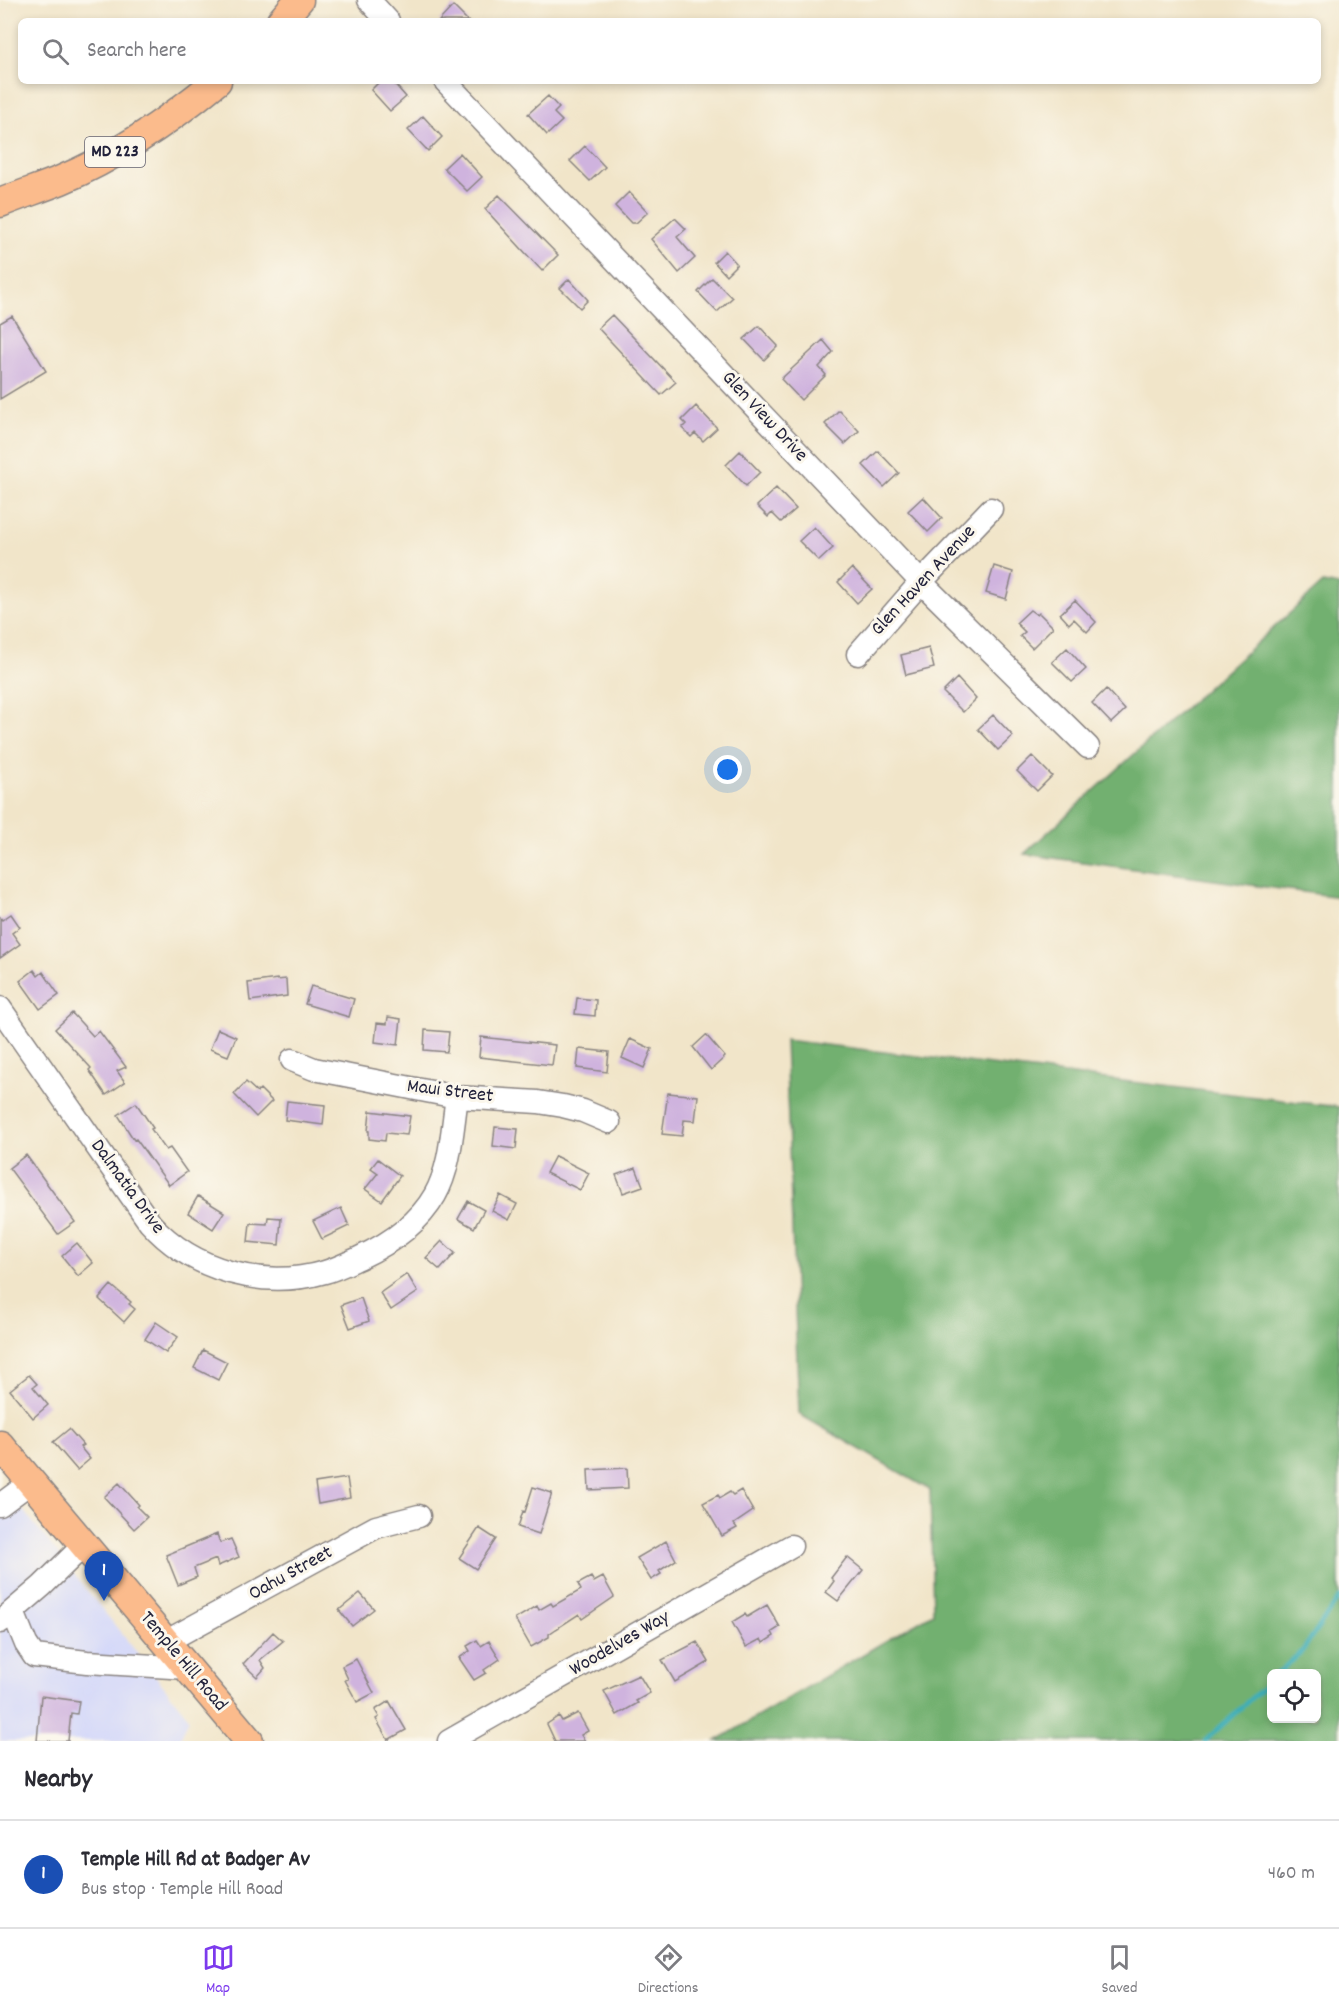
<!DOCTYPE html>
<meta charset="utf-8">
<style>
:root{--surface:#fff;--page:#f2f2f3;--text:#2b2b33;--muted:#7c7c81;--line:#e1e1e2;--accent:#7c3aed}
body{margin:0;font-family:Dekko,sans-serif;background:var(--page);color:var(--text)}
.controls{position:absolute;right:18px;bottom:18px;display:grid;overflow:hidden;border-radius:9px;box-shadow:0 3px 9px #0003}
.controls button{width:54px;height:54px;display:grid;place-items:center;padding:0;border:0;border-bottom:2px solid var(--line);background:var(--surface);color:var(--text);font:30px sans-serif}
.you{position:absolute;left:728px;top:770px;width:21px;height:21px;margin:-15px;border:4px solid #fff;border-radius:50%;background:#1a73e8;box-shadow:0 0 0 9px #1a73e833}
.badge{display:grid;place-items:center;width:39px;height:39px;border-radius:50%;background:var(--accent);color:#fff;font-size:20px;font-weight:700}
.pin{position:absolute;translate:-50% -50px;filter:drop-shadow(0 2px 3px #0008)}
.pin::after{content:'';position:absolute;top:32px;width:21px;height:18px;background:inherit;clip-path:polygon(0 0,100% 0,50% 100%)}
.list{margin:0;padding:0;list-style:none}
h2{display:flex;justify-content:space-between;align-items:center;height:78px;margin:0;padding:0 24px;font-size:26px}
h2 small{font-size:20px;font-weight:400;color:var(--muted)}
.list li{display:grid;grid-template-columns:39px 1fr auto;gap:18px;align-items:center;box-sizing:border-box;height:108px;padding:0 24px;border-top:2px solid var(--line)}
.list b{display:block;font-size:22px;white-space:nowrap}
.list p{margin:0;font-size:20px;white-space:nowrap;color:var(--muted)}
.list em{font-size:20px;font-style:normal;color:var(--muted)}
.icon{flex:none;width:33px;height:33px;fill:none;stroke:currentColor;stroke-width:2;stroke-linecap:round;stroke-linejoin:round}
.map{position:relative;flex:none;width:1339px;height:1741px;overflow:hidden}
.search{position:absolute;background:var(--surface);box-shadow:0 3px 9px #0003;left:18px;right:18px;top:18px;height:66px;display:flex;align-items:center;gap:15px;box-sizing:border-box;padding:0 21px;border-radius:9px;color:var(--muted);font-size:22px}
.sheet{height:186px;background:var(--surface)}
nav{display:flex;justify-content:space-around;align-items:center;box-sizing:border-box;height:84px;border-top:2px solid var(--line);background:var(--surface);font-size:16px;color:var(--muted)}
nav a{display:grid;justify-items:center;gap:3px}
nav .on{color:var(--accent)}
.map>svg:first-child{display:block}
.built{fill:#d4d8f9}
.forest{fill:#72b070;stroke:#4a6956;stroke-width:1.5;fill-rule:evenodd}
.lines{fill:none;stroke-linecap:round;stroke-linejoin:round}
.stream{stroke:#3eaeb8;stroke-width:4.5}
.building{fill:#cfb3de}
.minor-casing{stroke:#8a8482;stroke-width:25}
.major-casing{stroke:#8a8482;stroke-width:31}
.minor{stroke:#fff;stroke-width:22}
.major{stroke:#fbbb8c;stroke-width:28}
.labels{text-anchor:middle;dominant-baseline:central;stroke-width:6;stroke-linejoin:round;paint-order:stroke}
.shield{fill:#fbf7ec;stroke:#636270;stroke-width:1.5}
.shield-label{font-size:18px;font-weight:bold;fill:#22223b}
.street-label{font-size:20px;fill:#22223b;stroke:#fbf7ec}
</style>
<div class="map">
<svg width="1339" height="1741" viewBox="0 0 1339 1741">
<rect width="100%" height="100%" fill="#fbf7ec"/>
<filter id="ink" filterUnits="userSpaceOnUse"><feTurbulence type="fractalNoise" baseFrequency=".0167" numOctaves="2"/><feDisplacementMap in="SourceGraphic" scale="12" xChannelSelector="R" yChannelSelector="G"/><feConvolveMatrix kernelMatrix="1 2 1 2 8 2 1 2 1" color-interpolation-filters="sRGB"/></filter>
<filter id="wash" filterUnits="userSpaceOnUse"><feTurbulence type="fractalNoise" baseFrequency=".008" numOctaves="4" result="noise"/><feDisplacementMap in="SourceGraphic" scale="24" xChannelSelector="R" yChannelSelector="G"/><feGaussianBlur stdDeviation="1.35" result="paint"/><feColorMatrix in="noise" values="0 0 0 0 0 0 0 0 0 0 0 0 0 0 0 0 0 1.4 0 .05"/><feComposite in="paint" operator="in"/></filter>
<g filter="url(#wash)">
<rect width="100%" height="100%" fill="#f1e5c9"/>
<path class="built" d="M 19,1505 L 189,1718 L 179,1741 L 0,1741 L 0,1520 Z"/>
<path class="forest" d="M 1323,583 L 1339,586 L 1339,897 L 1024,854 Z
M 785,1040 L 1339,1107 L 1339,1741 L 716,1741 L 933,1613 L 930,1490 L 799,1414 ZM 1272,1674 L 1316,1674 L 1316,1718 L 1272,1718 Z"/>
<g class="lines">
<path class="stream" d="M 1277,1674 L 1303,1650 L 1339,1598
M 1205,1741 L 1272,1679"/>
</g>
<g id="blocks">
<path class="building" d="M 453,6 L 468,21 L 439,21 Z
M 380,81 L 392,81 L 406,97 L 390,111 L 371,90 Z
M 548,96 L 559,108 L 554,113 L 562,121 L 547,135 L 528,114 Z
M 423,116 L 442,137 L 428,151 L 408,130 Z
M 585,146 L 605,167 L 590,181 L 570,161 Z
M 460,153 L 482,177 L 467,191 L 444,168 Z
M 629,192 L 648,212 L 636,223 L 631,223 L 615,206 Z
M 499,195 L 558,255 L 542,271 L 485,209 Z
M 675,218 L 686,229 L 677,237 L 695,258 L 679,273 L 651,239 Z
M 725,251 L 737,264 L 726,275 L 714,262 Z
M 712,278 L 732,298 L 717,312 L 698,292 Z
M 569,279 L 588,300 L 580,308 L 560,288 Z
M 612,315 L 676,382 L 661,395 L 598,328 Z
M 12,316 L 46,371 L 0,399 L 0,323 Z
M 759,326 L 778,346 L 764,360 L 744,339 Z
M 823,340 L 833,352 L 819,367 L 826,375 L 801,400 L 781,379 Z
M 696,406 L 717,428 L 703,441 L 695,433 L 691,437 L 682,428 L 686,424 L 682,420 Z
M 839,410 L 859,431 L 845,444 L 825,424 Z
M 740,451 L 760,472 L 746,486 L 726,465 Z
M 878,451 L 899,473 L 884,487 L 863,465 Z
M 776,488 L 796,509 L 781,522 L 772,513 L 768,517 L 757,506 Z
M 923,497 L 942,518 L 928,532 L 908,511 Z
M 814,527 L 833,548 L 819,561 L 799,541 Z
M 994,566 L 1013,572 L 1006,599 L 986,593 Z
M 852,568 L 872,589 L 857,603 L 838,582 Z
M 1075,600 L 1096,622 L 1087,632 L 1074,619 L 1069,624 L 1060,614 Z
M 1030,610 L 1037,615 L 1039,613 L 1053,627 L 1032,648 L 1020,636 L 1025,632 L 1016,623 Z
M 929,648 L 934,668 L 906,675 L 901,655 Z
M 1067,648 L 1086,669 L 1072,682 L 1052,662 Z
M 957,678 L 976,699 L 963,712 L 943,692 Z
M 1106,689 L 1125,710 L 1111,723 L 1092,703 Z
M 993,715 L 1013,736 L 998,750 L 978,729 Z
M 1032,756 L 1052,776 L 1037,791 L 1017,771 Z
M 11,914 L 20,927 L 12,933 L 20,944 L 0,958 L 0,917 L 2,920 Z
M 34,970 L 38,976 L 43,972 L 59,995 L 40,1009 L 20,981 Z
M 277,979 L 277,980 L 286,979 L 287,996 L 250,1001 L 248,983 Z
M 311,986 L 354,999 L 349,1017 L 305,1004 Z
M 577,998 L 596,1000 L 595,1016 L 575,1014 Z
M 72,1013 L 93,1036 L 99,1031 L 126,1067 L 117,1071 L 125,1082 L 106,1095 L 89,1070 L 91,1068 L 55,1029 Z
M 388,1017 L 401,1019 L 398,1045 L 375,1042 L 377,1023 L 387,1024 Z
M 218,1029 L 236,1037 L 228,1056 L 210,1049 Z
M 425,1030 L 449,1032 L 447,1052 L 424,1050 Z
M 706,1035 L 725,1057 L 711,1070 L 693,1047 Z
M 481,1037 L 555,1045 L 552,1065 L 479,1057 Z
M 630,1039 L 652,1049 L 644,1068 L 622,1058 Z
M 579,1049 L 609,1052 L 607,1072 L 577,1068 Z
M 246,1082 L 257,1092 L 260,1089 L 272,1101 L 256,1117 L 234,1094 Z
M 668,1093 L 698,1096 L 695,1121 L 684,1120 L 682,1136 L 662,1134 Z
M 287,1101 L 325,1105 L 323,1125 L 285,1120 Z
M 136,1103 L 153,1128 L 151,1129 L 166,1150 L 170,1148 L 187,1172 L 169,1185 L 136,1139 L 134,1140 L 118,1115 Z
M 370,1111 L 410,1116 L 407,1135 L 386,1133 L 385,1141 L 369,1139 L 369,1131 L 368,1131 Z
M 495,1127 L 518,1129 L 516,1149 L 493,1146 Z
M 26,1155 L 75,1222 L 58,1234 L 9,1168 Z
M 555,1156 L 589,1173 L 580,1190 L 546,1173 Z
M 378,1159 L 400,1176 L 382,1201 L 365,1189 L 378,1173 L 371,1168 Z
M 636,1168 L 643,1186 L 623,1193 L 616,1175 Z
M 500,1195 L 517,1204 L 509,1220 L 492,1211 Z
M 198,1196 L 224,1212 L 213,1229 L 188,1213 Z
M 468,1201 L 484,1210 L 474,1228 L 458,1219 Z
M 341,1208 L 349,1226 L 322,1239 L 313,1221 Z
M 268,1217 L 281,1218 L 279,1245 L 248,1242 L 250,1223 L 267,1224 Z
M 442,1241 L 455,1253 L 440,1270 L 426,1258 Z
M 77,1243 L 93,1263 L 78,1276 L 62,1256 Z
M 407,1274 L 418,1292 L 391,1310 L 380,1293 Z
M 111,1285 L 131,1302 L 129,1304 L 135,1309 L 124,1322 L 99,1299 Z
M 361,1298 L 369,1321 L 350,1328 L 341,1305 Z
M 156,1322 L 178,1337 L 166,1353 L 145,1339 Z
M 203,1350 L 227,1362 L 218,1380 L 194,1368 Z
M 29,1375 L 37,1384 L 33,1387 L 48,1405 L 33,1418 L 10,1390 Z
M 69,1429 L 83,1445 L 80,1447 L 90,1459 L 77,1470 L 53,1442 Z
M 627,1468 L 628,1488 L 589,1490 L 588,1470 Z
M 347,1478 L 350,1498 L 318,1504 L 315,1483 Z
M 119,1483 L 139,1505 L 137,1507 L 147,1517 L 134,1529 L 104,1497 Z
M 533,1487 L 552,1493 L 539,1534 L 518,1527 L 523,1511 L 525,1512 Z
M 741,1490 L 753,1511 L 734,1524 L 737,1528 L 722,1536 L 703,1503 L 718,1495 L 720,1498 L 730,1492 L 733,1495 Z
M 479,1528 L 496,1539 L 476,1569 L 459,1558 Z
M 217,1534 L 220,1543 L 231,1539 L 239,1557 L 218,1566 L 216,1559 L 194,1568 L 197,1577 L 178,1585 L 166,1555 Z
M 666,1541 L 676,1560 L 659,1571 L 661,1574 L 651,1580 L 637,1558 Z
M 847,1557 L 863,1570 L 838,1601 L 826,1592 L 834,1581 L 831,1578 Z
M 591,1577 L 594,1582 L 603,1577 L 614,1597 L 582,1619 L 579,1614 L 556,1629 L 549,1634 L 549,1637 L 531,1647 L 515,1619 L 537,1606 L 539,1610 L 551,1603 L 553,1606 L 581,1590 L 578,1584 Z
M 360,1593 L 374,1609 L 352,1626 L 339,1610 Z
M 767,1605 L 780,1627 L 772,1632 L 774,1636 L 763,1643 L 761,1639 L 746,1647 L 732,1622 L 745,1614 L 747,1617 Z
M 273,1632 L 283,1641 L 260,1660 L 265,1668 L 257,1677 L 243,1664 Z
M 477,1640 L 481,1646 L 489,1641 L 500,1659 L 484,1670 L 486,1673 L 474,1680 L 459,1658 L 470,1651 L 467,1646 Z
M 697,1642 L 709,1662 L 675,1682 L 662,1660 Z
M 356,1659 L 374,1693 L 357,1702 L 345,1680 L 348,1679 L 342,1666 Z
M 639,1675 L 650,1693 L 636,1701 L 638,1703 L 617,1715 L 604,1691 Z
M 41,1696 L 79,1701 L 77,1714 L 71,1713 L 68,1741 L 37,1741 Z
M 389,1701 L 406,1730 L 388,1740 L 376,1719 L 379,1717 L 375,1710 Z
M 578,1713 L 588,1731 L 581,1735 L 585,1741 L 555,1741 L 547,1724 L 559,1716 L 562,1721 Z"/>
</g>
</g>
<g filter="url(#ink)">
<use href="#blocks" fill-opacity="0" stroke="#8a8482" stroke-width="1.5"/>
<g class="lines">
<g class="minor-casing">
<path id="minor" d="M 369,0 L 388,21
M 445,81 L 921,582 L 1088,747
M 858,654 L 921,582 L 991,509
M 0,1008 L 150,1223 C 193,1271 263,1290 325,1272 C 336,1269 348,1263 359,1258 C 389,1244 418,1225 435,1195 C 451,1167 452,1129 457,1097
M 292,1060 L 314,1069 L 457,1097 L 538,1102 L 563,1106 L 583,1111 L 609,1122
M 0,1505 L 31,1482
M 13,1612 L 26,1644 L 34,1656 L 87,1662 L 188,1668
M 0,1622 L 42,1586 L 84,1545
M 167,1641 L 376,1527 L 419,1516
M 449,1741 L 791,1546"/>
</g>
<g class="major-casing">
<path id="major" d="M 281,21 L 299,0
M 0,203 C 20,195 41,188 61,180 C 118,156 170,120 217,81
M 0,1445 L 249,1741"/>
</g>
<use href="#minor" class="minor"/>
<use href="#major" class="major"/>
</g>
</g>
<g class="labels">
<rect class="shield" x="85" y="137" width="60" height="30" rx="4.5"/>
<g class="shield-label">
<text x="115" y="152">MD 223</text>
</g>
<g class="street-label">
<text transform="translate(764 417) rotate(47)">Glen View Drive</text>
<text transform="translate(924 581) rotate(-47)">Glen Haven Avenue</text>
<text transform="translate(450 1092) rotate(7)">Maui Street</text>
<text transform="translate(127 1187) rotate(54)">Dalmatia Drive</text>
<text transform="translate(291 1574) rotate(-29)">Oahu Street</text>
<text transform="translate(620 1644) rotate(-30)">Woodelves Way</text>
<text transform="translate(183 1662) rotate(50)">Temple Hill Road</text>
</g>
</g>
</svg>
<div class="controls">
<button><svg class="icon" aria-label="locate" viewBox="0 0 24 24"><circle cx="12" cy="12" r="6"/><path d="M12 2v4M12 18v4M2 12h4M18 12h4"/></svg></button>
</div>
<div class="you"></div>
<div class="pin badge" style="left:104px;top:1601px;background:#1a4fb4">1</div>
<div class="search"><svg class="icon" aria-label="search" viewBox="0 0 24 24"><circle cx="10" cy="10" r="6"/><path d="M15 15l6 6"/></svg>Search here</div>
</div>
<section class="sheet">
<h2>Nearby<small></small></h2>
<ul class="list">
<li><span class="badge" style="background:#1a4fb4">1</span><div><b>Temple Hill Rd at Badger Av</b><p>Bus stop · Temple Hill Road</p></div><em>460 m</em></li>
</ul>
</section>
<nav>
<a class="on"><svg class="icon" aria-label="map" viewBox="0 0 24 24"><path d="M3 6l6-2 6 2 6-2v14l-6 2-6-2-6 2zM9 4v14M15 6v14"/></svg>Map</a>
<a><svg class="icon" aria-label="directions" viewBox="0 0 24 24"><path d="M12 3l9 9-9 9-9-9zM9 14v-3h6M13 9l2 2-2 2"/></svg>Directions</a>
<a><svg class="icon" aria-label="saved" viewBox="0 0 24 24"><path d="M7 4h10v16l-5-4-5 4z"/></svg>Saved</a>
</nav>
